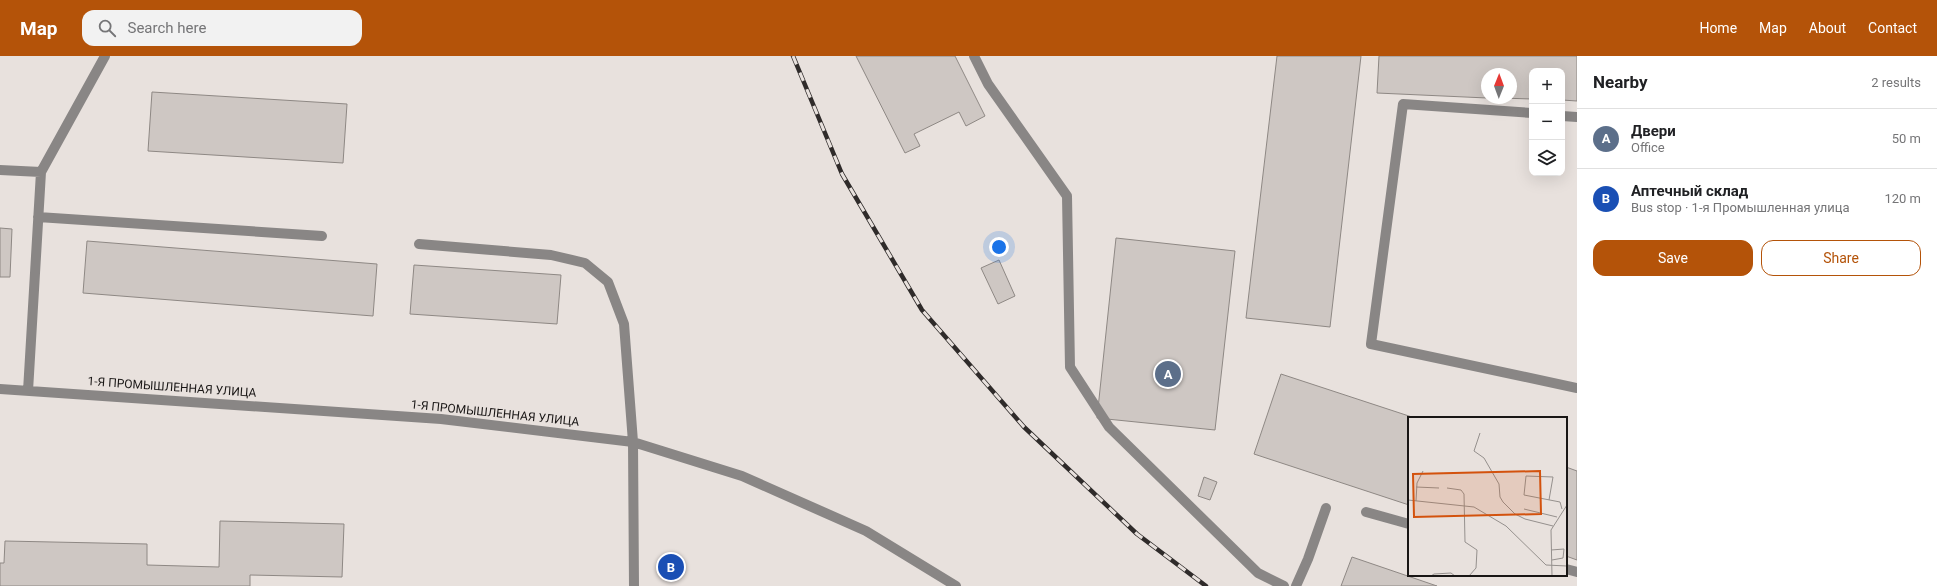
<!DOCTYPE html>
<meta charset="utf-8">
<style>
:root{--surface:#fff;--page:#f2f2f2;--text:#202124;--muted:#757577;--line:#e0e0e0;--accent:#b45309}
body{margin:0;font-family:Roboto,sans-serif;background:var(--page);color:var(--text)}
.controls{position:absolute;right:12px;top:12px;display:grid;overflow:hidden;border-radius:8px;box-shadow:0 4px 16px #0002}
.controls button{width:36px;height:36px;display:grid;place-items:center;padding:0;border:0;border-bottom:1px solid var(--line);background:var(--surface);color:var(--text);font:20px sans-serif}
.compass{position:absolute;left:1481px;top:12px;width:36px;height:36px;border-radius:50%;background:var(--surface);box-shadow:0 4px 16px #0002;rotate:1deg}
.you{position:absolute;left:999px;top:191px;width:14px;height:14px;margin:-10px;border:3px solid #fff;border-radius:50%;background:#1a73e8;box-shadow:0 0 0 6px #1a73e833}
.badge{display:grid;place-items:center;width:26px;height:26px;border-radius:50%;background:var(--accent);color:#fff;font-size:13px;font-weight:700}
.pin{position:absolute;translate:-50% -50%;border:2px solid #fff;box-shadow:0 1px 4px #0006}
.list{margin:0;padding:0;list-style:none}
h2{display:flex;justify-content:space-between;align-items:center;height:52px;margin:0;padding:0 16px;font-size:17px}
h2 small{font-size:13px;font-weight:400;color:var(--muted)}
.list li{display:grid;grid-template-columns:26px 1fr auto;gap:12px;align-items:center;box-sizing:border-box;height:60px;padding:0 16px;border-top:1px solid var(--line)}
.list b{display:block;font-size:15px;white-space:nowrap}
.list p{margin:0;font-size:13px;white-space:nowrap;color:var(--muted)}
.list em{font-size:13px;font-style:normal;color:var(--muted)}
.actions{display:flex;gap:8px;padding:12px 16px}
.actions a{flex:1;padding:9px 0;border:1px solid var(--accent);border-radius:12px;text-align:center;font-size:14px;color:var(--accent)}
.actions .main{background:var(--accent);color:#fff}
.icon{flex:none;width:22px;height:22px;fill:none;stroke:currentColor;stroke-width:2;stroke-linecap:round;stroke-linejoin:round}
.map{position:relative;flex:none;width:1577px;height:530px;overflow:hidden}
header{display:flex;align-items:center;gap:24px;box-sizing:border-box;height:56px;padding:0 20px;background:var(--accent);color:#fff}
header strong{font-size:19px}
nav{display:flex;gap:22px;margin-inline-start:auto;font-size:14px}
.search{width:280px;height:36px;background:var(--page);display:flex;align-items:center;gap:10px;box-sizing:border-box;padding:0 14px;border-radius:12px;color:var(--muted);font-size:15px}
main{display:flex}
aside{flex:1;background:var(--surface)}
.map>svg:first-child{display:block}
.building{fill:#cec7c3;stroke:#8e8884}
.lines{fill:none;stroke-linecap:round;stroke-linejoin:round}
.minor{stroke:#898685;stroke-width:10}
.rail-casing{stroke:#2f2b2a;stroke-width:4.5}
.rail{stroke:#e8e1dd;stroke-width:3;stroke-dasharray:9;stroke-linecap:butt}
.labels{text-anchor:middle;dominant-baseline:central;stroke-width:3;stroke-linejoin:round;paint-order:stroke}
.street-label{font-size:12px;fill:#191615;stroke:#e8e1dd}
.inset-road{fill:none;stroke:#95908d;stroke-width:1}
.view{fill:#d3520d;fill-opacity:0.15;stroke:#d3520d;stroke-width:2}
.inset-edge{fill:none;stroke:#191615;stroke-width:2}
</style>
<header>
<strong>Map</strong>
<div class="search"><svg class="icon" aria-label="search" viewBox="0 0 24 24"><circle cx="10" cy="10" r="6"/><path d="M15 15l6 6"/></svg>Search here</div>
<nav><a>Home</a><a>Map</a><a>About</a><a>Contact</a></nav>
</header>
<main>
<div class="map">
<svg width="1577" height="530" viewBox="0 0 1577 530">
<rect width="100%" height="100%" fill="#e8e1dd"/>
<path class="building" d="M 856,0 L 955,0 L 985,60 L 966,70 L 959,56 L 914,78 L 920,90 L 905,97 Z
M 1277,0 L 1361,0 L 1330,271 L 1246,262 Z
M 1379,0 L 1577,0 L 1577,45 L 1562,44 L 1562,15 L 1532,15 L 1532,43 L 1500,42 L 1511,42 L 1511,18 L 1487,18 L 1487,42 L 1377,37 Z
M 152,36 L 347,48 L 343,107 L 148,95 Z
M 0,172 L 12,173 L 10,221 L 0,221 Z
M 1116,182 L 1235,195 L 1215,374 L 1097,362 Z
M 87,185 L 377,208 L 373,260 L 83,237 Z
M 999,204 L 1015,240 L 998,248 L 981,212 Z
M 414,209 L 561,219 L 557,268 L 410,258 Z
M 1281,318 L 1415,362 L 1409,362 L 1409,449 L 1254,398 Z
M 1566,411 L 1577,415 L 1577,504 L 1566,500 Z
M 1204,421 L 1217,426 L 1210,444 L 1198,440 Z
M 220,465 L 344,468 L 342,521 L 250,519 L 250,530 L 0,530 L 0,507 L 4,507 L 5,485 L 147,488 L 147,509 L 219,511 Z
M 1352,501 L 1437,530 L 1341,530 Z"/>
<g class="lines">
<path class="minor" d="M 974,0 L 988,28 L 1067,140 L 1070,311 L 1109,371 L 1258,517 L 1284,530
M 1532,57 L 1403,48 L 1371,288 L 1577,332
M 1562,60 L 1577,61
M 0,114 L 41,116
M 38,161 L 322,180
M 419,188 L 551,199 L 585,207 L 608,226 L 624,268 L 633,386 L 634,530
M 0,333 L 441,363 L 633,386 L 742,420 L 866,475 L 956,530
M 28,335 L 41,116 L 105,0
M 1366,456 L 1409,468
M 1566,513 L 1577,516
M 1296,530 L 1308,503 L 1326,452"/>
<g class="rail-casing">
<path id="rail" d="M 793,0 L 842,118 L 922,254 L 1024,371 L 1137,478 L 1206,530"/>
</g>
<use href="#rail" class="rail"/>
</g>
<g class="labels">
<g class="street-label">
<text transform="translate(172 331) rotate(4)">1-Я ПРОМЫШЛЕННАЯ УЛИЦА</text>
<text transform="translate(495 357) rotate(6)">1-Я ПРОМЫШЛЕННАЯ УЛИЦА</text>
</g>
</g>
<g transform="translate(1408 361)">
<rect width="159" height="159" fill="#e8e1dd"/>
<path class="inset-road" d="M 72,16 L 66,34 L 76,41 L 91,67 L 92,80 L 95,85 L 107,97 L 117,102 L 145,109M 8,70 L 31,71M 39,71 L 53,73 L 56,77 L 57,125 L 69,133 L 68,151 L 61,159M 0,83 L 66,90 L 98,109 L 138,148 L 159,149M 141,83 L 145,60 L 118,59 L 116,78 L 152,85 L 154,92M 8,84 L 9,66 L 15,54M 116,92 L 149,100M 143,133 L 156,132 L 155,141 L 144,143M 23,159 L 26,157 L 43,156 L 47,159M 144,159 L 143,113 L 159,88"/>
<path class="view" d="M 132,54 L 133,97 L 6,100 L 5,57 Z"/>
<rect width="159" height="159" class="inset-edge"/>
</g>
</svg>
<div class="controls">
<button>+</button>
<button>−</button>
<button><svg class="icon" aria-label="layers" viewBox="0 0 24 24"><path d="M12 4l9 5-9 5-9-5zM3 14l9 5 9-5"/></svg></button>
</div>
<svg class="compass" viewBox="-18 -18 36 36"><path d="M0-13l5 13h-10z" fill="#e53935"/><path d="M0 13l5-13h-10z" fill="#757577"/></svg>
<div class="you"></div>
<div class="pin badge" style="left:1168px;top:318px;background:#5c6f8a">A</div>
<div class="pin badge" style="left:671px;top:511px;background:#1a4fb4">B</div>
</div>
<aside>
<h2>Nearby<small>2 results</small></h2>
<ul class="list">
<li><span class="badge" style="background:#5c6f8a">A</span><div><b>Двери</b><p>Office</p></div><em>50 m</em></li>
<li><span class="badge" style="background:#1a4fb4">B</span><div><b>Аптечный склад</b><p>Bus stop · 1-я Промышленная улица</p></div><em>120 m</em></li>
</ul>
<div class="actions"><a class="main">Save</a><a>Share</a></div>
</aside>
</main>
